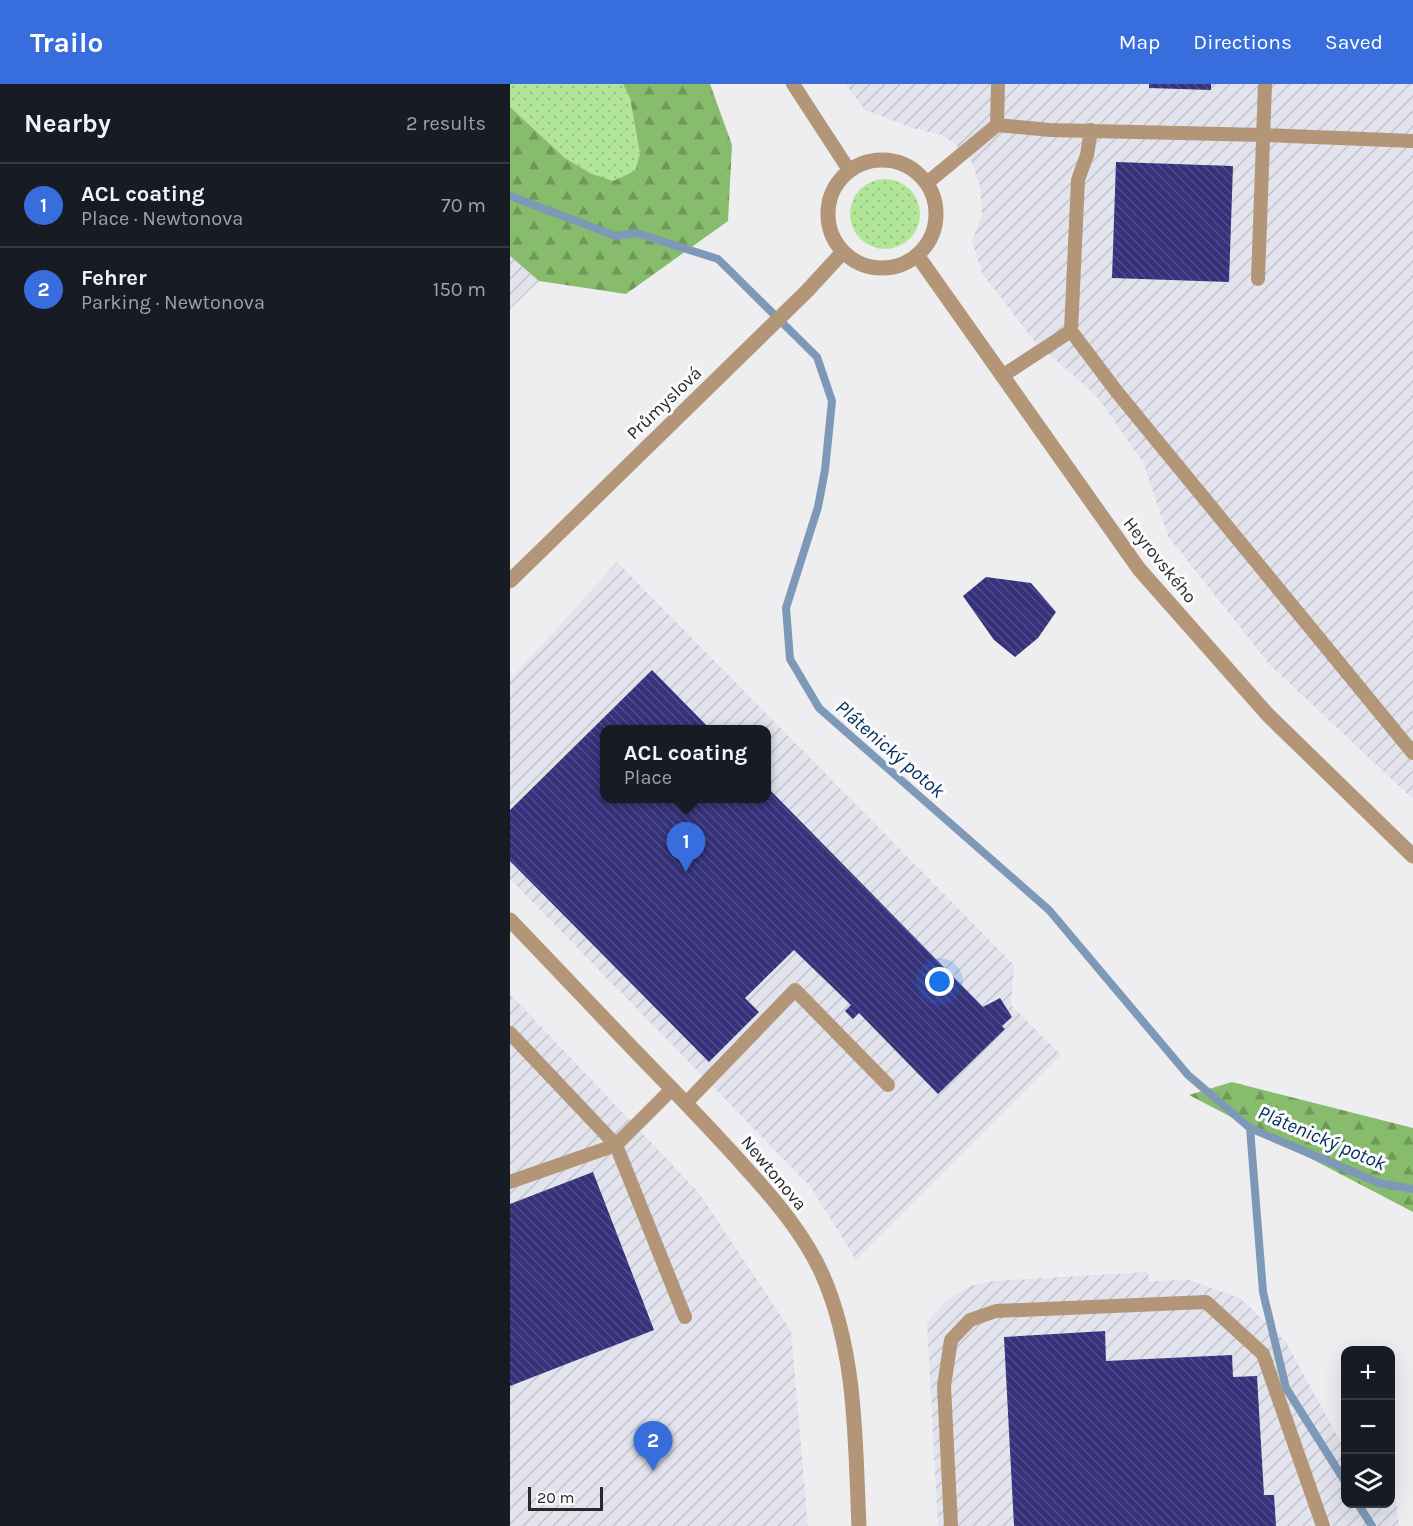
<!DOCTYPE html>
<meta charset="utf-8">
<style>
:root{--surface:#171b24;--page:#242831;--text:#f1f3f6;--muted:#9ea1a6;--line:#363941;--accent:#376ddc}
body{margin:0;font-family:Karla,sans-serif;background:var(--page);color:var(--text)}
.controls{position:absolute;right:18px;bottom:18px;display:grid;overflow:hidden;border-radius:12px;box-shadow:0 6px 24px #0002}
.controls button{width:54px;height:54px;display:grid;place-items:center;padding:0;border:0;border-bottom:2px solid var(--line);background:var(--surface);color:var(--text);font:30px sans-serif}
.scale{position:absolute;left:18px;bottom:15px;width:75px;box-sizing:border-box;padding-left:6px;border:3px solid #29292a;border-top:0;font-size:16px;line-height:21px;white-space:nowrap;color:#29292a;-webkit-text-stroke:4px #fbfbfe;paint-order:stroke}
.you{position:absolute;left:430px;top:898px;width:21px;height:21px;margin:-15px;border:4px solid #fff;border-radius:50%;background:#1a73e8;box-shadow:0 0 0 9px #1a73e833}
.badge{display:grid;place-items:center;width:39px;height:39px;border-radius:50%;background:var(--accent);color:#fff;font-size:20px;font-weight:700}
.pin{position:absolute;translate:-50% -50px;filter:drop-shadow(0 2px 3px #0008)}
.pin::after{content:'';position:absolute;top:32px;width:21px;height:18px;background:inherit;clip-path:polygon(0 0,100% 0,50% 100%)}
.popup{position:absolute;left:90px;top:641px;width:171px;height:78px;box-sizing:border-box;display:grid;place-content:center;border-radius:12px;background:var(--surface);filter:drop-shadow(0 2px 4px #0005);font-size:20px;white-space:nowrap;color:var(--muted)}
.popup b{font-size:22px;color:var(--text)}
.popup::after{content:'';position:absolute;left:50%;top:100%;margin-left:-12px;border:12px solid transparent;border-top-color:var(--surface)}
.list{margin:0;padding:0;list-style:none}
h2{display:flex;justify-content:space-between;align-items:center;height:78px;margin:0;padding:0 24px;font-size:26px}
h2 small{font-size:20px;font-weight:400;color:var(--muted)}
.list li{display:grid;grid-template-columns:39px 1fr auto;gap:18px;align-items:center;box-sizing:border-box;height:84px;padding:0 24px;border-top:2px solid var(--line)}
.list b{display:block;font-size:22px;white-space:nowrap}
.list p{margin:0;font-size:20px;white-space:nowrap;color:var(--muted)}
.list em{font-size:20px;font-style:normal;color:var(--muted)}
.icon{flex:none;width:33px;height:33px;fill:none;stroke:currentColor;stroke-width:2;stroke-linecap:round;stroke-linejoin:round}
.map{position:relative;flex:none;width:903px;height:1442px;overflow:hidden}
header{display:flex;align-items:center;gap:36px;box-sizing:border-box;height:84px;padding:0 30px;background:var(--accent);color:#fff}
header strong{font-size:28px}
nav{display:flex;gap:33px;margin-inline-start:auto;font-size:21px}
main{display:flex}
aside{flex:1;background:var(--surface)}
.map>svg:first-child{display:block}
.industrial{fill:url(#industrial-furrows);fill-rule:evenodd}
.grass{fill:url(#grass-dots)}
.forest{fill:url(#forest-firs)}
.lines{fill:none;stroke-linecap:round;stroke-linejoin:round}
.stream{stroke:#7e99b7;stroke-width:8}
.building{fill:url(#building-back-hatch)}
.service{stroke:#b29677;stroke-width:14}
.minor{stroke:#b29677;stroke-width:15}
.labels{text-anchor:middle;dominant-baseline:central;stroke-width:6;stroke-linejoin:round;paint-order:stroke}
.street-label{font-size:18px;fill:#29292a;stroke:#fbfbfe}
.water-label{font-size:20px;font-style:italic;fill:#002e59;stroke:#fbfbfe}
</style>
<header>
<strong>Trailo</strong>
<nav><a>Map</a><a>Directions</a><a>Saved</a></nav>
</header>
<main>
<aside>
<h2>Nearby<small>2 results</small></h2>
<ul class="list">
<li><span class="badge">1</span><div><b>ACL coating</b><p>Place · Newtonova</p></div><em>70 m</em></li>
<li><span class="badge">2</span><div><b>Fehrer</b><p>Parking · Newtonova</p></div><em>150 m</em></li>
</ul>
</aside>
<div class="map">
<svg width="903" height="1442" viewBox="0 0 903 1442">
<defs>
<pattern id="industrial-furrows" width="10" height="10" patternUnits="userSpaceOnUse" patternTransform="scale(1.5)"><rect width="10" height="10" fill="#e2e3ed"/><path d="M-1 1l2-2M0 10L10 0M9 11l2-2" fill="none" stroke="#c2c3cb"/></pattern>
<pattern id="grass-dots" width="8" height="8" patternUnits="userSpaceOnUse" patternTransform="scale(1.5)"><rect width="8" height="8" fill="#b1e598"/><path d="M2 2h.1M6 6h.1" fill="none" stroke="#98c483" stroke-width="1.8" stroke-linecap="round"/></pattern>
<pattern id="forest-firs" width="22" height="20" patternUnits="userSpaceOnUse" patternTransform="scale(1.5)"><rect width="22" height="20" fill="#87bc6d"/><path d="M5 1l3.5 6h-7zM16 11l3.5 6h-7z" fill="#6e995a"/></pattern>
<pattern id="building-back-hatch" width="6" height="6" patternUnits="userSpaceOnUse" patternTransform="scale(1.5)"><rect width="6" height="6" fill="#35317b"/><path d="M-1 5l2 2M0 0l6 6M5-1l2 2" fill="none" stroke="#514d89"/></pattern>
</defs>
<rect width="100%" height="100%" fill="#eeeef0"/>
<path class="industrial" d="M 335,0 L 903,0 L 903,715 L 760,581 L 658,452 L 633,378 L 585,310 L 525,258 L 472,189 L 462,157 L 472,131 L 470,102 L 459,71 L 432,51 L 406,45 L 355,26 Z
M 0,172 L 29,197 L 0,225 Z
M 107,478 L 504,881 L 501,921 L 551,971 L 346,1176 L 300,1102 L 0,795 L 0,596 ZM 95,646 L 257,646 L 257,714 L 95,714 Z
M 0,910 L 189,1109 L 281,1247 L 298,1442 L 0,1442 Z
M 638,1188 L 639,1197 L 679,1196 L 730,1214 L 776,1258 L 830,1357 L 835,1363 L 836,1420 L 880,1420 L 881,1411 L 886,1417 L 889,1442 L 428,1442 L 417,1239 L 436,1216 L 460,1202 L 484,1197 Z"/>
<path class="grass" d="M 0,0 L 113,0 L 120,14 L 130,70 L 125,88 L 103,98 L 82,90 L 55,74 L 0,23 Z
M340 130a35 35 0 1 1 70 0a35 35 0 1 1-70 0Z"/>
<path class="forest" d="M 113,0 L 200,0 L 222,61 L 218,137 L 116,210 L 29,197 L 0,172 L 0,23 L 55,74 L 82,90 L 103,97 L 125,87 L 130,70 L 120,14 Z
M 722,998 L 903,1044 L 903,1128 L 679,1011 Z"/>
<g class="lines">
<path class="stream" d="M 0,112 L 106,152 L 126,149 L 208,175 L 307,273 L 322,317 L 315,386 L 308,423 L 276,524 L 280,575 L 309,624 L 539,826 L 678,991 L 740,1044 L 869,1099 L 903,1105
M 740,1044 L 753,1208 L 776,1304 L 836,1399
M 848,1420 L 862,1442"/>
</g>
<path class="building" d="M 639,0 L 701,0 L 701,6 L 639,4 Z
M 606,78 L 723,82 L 719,198 L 602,194 Z
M 476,493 L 521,499 L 546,528 L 528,554 L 505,573 L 484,556 L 453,512 Z
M 142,586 L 201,646 L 95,646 L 95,714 L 257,714 L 257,703 L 473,923 L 490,914 L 502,933 L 492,942 L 495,945 L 428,1010 L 349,929 L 343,935 L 335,927 L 341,921 L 284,866 L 235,914 L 249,928 L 199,978 L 0,777 L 0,726 Z
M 83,1088 L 144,1246 L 0,1302 L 0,1120 Z
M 595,1247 L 596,1277 L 722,1271 L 723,1293 L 747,1292 L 754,1411 L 764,1411 L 766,1442 L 504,1442 L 494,1253 Z"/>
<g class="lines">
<path class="service" d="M 283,0 L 339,86
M 487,41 L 540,46 L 754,51 L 903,57
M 417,99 L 487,41 L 488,0
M 748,195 L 755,0
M 561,247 L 607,308 L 903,669
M 492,292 L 561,247 L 568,96 L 577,71 L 581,46
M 0,949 L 106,1061 L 175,1233
M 176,1019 L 285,906 L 378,1001
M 0,1098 L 106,1061 L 162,1005
M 441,1442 L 434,1302 L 441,1256 L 460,1236 L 486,1227 L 696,1218 L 753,1270 L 813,1442"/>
<path class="minor" d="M318 130a54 54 0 1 1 108 0a54 54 0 1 1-108 0Z
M 407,171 L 629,485 L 758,631 L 903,772
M 0,497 L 297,207 L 333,168
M 0,836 C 54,892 108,950 163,1006 C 187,1031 211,1056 234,1082 C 264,1115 295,1151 313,1192 C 347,1271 345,1358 349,1442"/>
</g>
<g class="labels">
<g class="street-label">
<text transform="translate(154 319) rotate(-44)">Průmyslová</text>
<text transform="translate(650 476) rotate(51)">Heyrovského</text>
<text transform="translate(264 1089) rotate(50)">Newtonova</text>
</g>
<g class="water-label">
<text transform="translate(380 665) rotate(41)">Plátenický potok</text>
<text transform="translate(812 1054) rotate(23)">Plátenický potok</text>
</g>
</g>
</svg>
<div class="controls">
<button>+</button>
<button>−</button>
<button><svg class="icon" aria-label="layers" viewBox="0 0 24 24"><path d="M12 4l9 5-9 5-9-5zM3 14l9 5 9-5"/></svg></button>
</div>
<div class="scale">20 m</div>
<div class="you"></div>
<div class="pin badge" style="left:176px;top:788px">1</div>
<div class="popup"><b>ACL coating</b>Place</div>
<div class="pin badge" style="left:143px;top:1387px">2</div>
</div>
</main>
